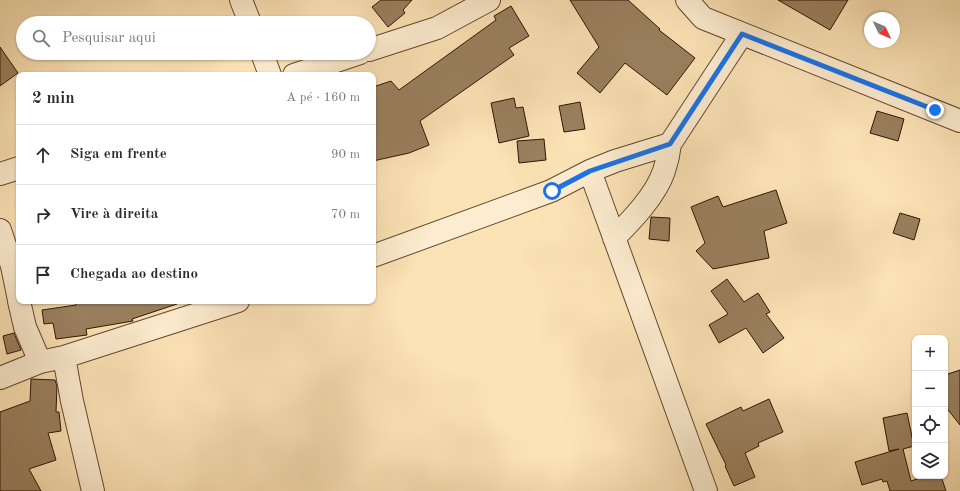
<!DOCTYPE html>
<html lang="pt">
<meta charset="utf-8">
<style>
:root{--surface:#fff;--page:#f7f7f7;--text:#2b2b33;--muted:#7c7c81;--line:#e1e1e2}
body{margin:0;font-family:"Old Standard TT",serif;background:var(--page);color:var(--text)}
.controls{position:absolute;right:12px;bottom:12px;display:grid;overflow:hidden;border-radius:8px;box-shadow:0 1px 3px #0004}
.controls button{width:36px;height:36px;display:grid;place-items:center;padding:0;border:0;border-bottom:1px solid var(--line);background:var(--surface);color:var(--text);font:20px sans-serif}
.compass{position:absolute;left:864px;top:12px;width:36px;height:36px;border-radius:50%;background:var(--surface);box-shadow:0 1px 3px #0004;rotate:134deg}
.stop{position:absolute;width:12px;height:12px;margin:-9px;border:3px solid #1a73e8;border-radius:50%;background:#fff}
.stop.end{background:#1a73e8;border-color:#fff;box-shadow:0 1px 4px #0008}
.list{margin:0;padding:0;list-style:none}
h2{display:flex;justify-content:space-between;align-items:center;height:52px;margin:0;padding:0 16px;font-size:17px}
h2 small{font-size:13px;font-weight:400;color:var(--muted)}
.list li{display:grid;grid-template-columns:26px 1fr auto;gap:12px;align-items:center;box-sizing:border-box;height:60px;padding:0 16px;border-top:1px solid var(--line)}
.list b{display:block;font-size:15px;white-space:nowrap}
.list em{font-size:13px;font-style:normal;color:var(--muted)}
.icon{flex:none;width:22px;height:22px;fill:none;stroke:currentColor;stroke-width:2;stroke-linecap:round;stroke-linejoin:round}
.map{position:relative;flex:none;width:960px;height:491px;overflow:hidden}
.search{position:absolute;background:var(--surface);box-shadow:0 1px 3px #0004;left:16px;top:16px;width:360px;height:44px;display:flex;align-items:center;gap:10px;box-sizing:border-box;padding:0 14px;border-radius:22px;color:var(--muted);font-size:15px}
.panel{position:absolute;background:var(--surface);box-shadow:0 1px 3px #0004;left:16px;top:72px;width:360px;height:232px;border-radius:8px}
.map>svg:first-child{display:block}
.building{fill:#9a805f;stroke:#301501}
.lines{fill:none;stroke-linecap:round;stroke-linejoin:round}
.minor-casing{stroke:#63482e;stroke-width:24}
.minor{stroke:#fdedd0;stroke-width:22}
.route{stroke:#1a73e8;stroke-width:5}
</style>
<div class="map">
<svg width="960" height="491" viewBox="0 0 960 491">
<rect width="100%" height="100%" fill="#fce3b6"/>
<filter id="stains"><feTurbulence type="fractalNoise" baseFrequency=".005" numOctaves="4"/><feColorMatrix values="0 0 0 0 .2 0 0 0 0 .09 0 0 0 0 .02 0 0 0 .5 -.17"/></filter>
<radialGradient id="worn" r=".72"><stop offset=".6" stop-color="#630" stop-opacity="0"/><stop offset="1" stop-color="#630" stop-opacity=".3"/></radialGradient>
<path class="building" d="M 381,0 L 412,0 L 403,10 L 405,13 L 388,27 L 372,7 Z
M 570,0 L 628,0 L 660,29 L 659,30 L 695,58 L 667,95 L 625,63 L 600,93 L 577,73 L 599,47 Z
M 778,0 L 848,0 L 830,30 Z
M 511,6 L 529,36 L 509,48 L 514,55 L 420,121 L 429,145 L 409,153 L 373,161 L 373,87 L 391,81 L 399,90 L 496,20 L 494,16 Z
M 0,47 L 18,73 L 0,86 Z
M 514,98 L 516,108 L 523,107 L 529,136 L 499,143 L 491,103 Z
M 580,102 L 585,129 L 564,132 L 559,106 Z
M 877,111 L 904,119 L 898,141 L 870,133 Z
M 544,139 L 546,160 L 519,163 L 517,141 Z
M 776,190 L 787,223 L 764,231 L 769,258 L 713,269 L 696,251 L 705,243 L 691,207 L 718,196 L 723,207 Z
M 900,213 L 920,219 L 914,240 L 893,233 Z
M 651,217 L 670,218 L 669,241 L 649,239 Z
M 727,279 L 744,302 L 758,293 L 770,312 L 766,314 L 784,338 L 763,353 L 746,328 L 719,343 L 709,325 L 728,314 L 711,291 Z
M 76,301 L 176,301 L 177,304 L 132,319 L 133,321 L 86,329 L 87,335 L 56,339 L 53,323 L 44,324 L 42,310 L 76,305 Z
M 14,333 L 21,350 L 7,354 L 3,336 Z
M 960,370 L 960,425 L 945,406 L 945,375 Z
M 31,379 L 55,380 L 57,386 L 56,412 L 59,412 L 61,431 L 48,433 L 56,460 L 29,469 L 41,491 L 0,491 L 0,412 L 30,401 Z
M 769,399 L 783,432 L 758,443 L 759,446 L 745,453 L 755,477 L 734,486 L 725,466 L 726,465 L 706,424 L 741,407 L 743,411 Z
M 907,413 L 914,446 L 903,449 L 911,481 L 926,476 L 941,476 L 946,491 L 890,491 L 887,481 L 883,482 L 882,479 L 862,485 L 855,462 L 899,449 L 889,451 L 883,418 Z"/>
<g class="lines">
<g class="minor-casing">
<path id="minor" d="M 241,0 L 250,23
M 687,0 L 703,18 L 960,121
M 369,50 L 437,28 L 489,0
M 262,53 L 270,75
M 294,75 L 360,53
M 590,171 L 706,491
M 0,174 L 19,168
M 0,230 L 12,266 L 19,300
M 614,238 C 632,220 656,195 664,171 C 667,162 669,153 670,144
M 373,256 L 551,191 L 590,171 L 615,161 L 670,144 L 742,34
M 19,301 L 25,327 L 40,362
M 64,357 L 72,401 L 93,491
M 0,378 L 40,362 L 64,357 L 238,301"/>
</g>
<use href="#minor" class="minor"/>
</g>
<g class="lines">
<path class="route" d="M 552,191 L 590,171 L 670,144 L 742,34 L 935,110"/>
</g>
<rect width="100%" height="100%" filter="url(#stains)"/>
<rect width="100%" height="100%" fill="url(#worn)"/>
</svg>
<div class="controls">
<button>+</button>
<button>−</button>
<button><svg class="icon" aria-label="locate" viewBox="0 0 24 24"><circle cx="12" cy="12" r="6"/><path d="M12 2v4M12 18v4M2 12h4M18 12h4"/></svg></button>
<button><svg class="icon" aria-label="layers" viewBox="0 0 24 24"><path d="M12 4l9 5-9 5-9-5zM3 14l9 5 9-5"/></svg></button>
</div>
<svg class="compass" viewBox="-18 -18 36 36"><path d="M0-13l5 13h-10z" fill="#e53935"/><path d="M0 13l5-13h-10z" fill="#7c7c81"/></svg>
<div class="stop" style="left:552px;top:191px"></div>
<div class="stop end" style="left:935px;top:110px"></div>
<div class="search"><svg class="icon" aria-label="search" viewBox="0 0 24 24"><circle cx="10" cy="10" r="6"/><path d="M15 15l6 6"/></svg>Pesquisar aqui</div>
<section class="panel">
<h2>2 min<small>A pé · 160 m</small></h2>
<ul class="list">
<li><svg class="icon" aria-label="ahead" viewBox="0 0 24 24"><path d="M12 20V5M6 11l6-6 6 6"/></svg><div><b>Siga em frente</b></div><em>90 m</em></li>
<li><svg class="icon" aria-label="right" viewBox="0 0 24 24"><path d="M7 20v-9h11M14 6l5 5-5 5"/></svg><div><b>Vire à direita</b></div><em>70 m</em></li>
<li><svg class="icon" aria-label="arrive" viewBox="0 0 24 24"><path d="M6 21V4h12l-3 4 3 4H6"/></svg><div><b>Chegada ao destino</b></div></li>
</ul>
</section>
</div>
